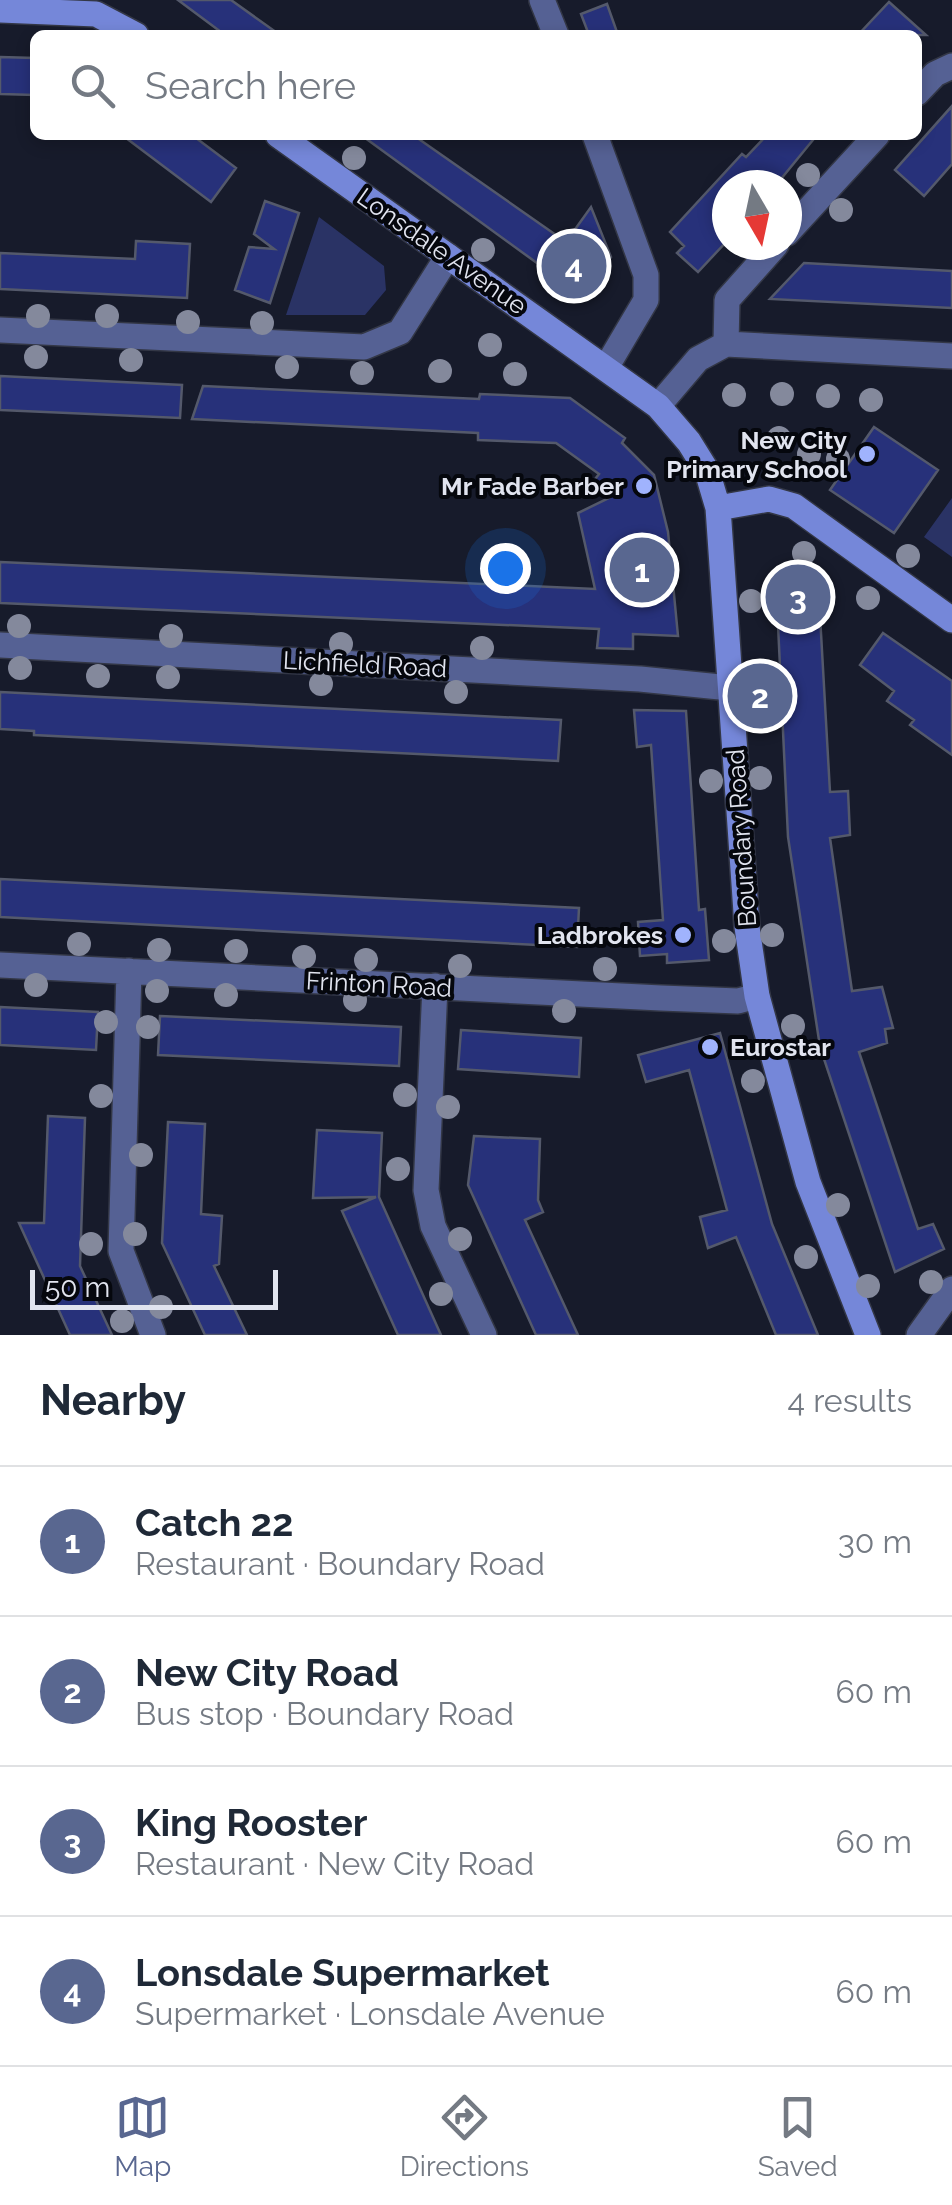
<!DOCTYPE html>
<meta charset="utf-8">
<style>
:root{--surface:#fff;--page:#f6f6f7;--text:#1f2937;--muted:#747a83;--line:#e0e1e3;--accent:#596790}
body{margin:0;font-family:Raleway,sans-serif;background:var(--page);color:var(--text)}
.compass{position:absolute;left:712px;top:170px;width:90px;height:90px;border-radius:50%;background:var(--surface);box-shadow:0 5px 15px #0003;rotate:171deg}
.scale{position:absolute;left:30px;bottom:25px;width:248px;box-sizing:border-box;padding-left:10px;border:5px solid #e1e4ef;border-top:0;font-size:28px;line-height:35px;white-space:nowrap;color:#e1e4ef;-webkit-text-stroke:8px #05070d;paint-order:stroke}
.you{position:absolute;left:505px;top:568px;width:35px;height:35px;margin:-25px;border:8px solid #fff;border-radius:50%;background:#1a73e8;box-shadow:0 0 0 15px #1a73e833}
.badge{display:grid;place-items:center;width:65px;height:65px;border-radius:50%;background:var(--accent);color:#fff;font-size:32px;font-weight:700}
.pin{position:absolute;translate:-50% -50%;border:5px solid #fff;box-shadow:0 2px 10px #0006}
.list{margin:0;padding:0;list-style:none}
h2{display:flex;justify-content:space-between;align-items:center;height:130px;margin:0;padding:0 40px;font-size:42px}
h2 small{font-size:32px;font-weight:400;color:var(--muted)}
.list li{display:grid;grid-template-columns:65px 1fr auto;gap:30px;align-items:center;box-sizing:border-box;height:150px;padding:0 40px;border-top:2px solid var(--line)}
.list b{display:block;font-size:38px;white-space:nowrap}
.list p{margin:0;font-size:32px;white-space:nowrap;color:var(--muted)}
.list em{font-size:32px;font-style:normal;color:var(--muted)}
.icon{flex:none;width:55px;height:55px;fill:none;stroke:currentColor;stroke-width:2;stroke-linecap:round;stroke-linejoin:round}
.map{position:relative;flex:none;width:952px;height:1335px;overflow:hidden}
.search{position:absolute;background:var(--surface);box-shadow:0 5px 15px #0003;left:30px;right:30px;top:30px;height:110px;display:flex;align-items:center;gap:25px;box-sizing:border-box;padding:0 35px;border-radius:15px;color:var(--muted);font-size:38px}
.sheet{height:730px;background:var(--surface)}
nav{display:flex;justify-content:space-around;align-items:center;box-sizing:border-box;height:140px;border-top:2px solid var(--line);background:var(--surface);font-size:28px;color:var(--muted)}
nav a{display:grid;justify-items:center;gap:5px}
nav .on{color:var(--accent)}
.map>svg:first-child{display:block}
.green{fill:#2a3365}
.building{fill:#27317a;stroke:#54596b;stroke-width:2.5}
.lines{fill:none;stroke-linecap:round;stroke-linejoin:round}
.street-casing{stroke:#333746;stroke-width:28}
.secondary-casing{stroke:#333746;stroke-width:28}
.street{stroke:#556194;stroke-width:25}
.secondary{stroke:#7587d9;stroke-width:25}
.tree{fill:#84899c}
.poi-dot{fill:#a0b3fd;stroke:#05070d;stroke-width:4}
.labels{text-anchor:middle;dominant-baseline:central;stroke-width:8;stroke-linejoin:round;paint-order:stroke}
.street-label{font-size:25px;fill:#e1e4ef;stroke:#05070d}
.poi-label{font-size:25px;font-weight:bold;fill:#e1e4ef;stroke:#05070d;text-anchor:end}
</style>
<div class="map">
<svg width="952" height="1335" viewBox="0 0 952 1335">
<rect width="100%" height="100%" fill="#171b2b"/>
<path class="green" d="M 319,217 L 384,266 L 386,290 L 365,315 L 286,315 Z
M 952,498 L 952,557 L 924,537 Z"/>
<path class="building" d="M 178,0 L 231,0 L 280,35 L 225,35 Z
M 889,2 L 926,35 L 858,35 Z
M 607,4 L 618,35 L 589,35 L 581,14 Z
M 0,57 L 35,58 L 35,95 L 0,94 Z
M 952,106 L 952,164 L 924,196 L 895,170 Z
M 122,135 L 192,135 L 236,168 L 211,202 Z
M 361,135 L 413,135 L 566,242 L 591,207 L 611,257 L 592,285 L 582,278 L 574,290 Z
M 767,135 L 817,135 L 776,185 L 727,185 L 727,241 L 698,272 L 677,253 L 684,246 L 670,232 L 742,154 L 746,157 Z
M 265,201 L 299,213 L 270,303 L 235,290 L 249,247 L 274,249 L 254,234 Z
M 136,241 L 190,244 L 187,298 L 0,289 L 0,253 L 135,259 Z
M 804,263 L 952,271 L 952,308 L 770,299 Z
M 0,376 L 182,385 L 180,418 L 0,410 Z
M 203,386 L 479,399 L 480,394 L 570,398 L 625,438 L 622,443 L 654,475 L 668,532 L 678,636 L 633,634 L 633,649 L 597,648 L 599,629 L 0,603 L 0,562 L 595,589 L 578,513 L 609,498 L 592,483 L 599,474 L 556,443 L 478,440 L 478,433 L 192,419 Z
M 874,427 L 938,470 L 894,533 L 830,490 Z
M 818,580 L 830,792 L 848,791 L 850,835 L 830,838 L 852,991 L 882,987 L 893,1028 L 885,1029 L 887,1043 L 859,1052 L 918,1229 L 933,1224 L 944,1249 L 895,1272 L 820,1047 L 788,837 L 776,582 Z
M 883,633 L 952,681 L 952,755 L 910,725 L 914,720 L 887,701 L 894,691 L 860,665 Z
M 0,692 L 561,720 L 558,761 L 34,735 L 34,731 L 0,729 Z
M 634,710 L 686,711 L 699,910 L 705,909 L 709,960 L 667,963 L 667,954 L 640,956 L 638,922 L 663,920 L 651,745 L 637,747 Z
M 0,879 L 579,908 L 577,947 L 0,917 Z
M 0,1007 L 98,1012 L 96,1050 L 0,1045 Z
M 160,1016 L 401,1027 L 399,1066 L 158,1055 Z
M 461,1030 L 581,1038 L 579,1077 L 458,1069 Z
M 720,1033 L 772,1224 L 818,1335 L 776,1335 L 736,1237 L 708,1248 L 700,1217 L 727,1210 L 689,1070 L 646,1082 L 638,1055 Z
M 48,1116 L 85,1118 L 80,1266 L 112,1335 L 70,1335 L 19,1223 L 44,1223 Z
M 168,1122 L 205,1124 L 201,1214 L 222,1216 L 219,1264 L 214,1266 L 247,1335 L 205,1335 L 162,1243 Z
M 317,1130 L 382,1133 L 379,1197 L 441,1335 L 398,1335 L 342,1211 L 376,1197 L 313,1198 Z
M 474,1136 L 540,1139 L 538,1200 L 543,1212 L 525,1220 L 578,1335 L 536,1335 L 468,1185 Z"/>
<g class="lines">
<g class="street-casing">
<path id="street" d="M 542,0 L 556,35
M 917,93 L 935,74 L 952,66
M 595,135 L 646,275 L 646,300 L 607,366
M 787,233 L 877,135
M 0,330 L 364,347 L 400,332 L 448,256
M 726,344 L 727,300 L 776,245
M 658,406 L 698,359 L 726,344 L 952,356
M 0,645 L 640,679 L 730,688
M 0,965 L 661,998 L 738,1001 L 757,996
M 129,971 L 121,1251 L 153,1335
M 435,986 L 426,1190 L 433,1226 L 484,1335
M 919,1335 L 952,1289"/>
</g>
<g class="secondary-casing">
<path id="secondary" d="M 0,10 L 96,14 L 136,35
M 278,135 L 658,406 L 689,442 L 707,471 L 718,508 L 747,927 L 757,996 L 808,1182 L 868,1335
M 718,508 L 769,499 L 794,506 L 952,620"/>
</g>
<use href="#street" class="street"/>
<use href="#secondary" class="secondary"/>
</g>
<g class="tree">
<circle cx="354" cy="158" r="12"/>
<circle cx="808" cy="175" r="12"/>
<circle cx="841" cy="210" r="12"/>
<circle cx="483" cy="250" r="12"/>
<circle cx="38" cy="316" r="12"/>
<circle cx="107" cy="316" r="12"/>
<circle cx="188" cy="322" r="12"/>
<circle cx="262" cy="323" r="12"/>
<circle cx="490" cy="345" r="12"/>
<circle cx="36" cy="357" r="12"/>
<circle cx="131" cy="360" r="12"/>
<circle cx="287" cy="367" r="12"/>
<circle cx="440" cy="371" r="12"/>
<circle cx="362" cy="373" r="12"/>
<circle cx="515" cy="374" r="12"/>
<circle cx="782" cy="394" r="12"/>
<circle cx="734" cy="395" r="12"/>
<circle cx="828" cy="396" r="12"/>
<circle cx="871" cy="400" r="12"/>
<circle cx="779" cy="438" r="12"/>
<circle cx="809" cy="454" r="12"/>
<circle cx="838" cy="459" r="12"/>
<circle cx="804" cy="553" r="12"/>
<circle cx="908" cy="556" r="12"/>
<circle cx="868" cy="598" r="12"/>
<circle cx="751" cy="601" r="12"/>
<circle cx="19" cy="626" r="12"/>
<circle cx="171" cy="636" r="12"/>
<circle cx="341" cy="644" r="12"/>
<circle cx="482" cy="648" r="12"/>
<circle cx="20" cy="668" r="12"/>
<circle cx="98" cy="676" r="12"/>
<circle cx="168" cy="677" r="12"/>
<circle cx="321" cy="684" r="12"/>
<circle cx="456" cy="692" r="12"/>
<circle cx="760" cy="778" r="12"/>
<circle cx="711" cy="781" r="12"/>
<circle cx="772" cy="935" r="12"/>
<circle cx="724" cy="941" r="12"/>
<circle cx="79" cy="944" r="12"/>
<circle cx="159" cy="950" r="12"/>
<circle cx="236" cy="951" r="12"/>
<circle cx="304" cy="957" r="12"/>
<circle cx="366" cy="960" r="12"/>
<circle cx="460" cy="966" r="12"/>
<circle cx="605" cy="969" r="12"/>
<circle cx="36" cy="985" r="12"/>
<circle cx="157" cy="991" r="12"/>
<circle cx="226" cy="995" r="12"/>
<circle cx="355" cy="1000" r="12"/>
<circle cx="564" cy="1011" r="12"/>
<circle cx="106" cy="1022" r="12"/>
<circle cx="793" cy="1026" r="12"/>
<circle cx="148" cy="1027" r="12"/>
<circle cx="753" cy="1081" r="12"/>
<circle cx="405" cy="1095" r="12"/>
<circle cx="101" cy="1096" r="12"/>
<circle cx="448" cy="1107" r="12"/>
<circle cx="141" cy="1155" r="12"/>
<circle cx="398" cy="1169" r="12"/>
<circle cx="838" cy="1205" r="12"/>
<circle cx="135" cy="1234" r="12"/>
<circle cx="460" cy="1239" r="12"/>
<circle cx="91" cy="1244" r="12"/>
<circle cx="806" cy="1257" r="12"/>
<circle cx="931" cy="1282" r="12"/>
<circle cx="868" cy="1286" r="12"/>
<circle cx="441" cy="1294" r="12"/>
<circle cx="161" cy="1307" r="12"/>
<circle cx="122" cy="1321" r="12"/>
</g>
<g class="poi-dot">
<circle cx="867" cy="454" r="10"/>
<circle cx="644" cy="486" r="10"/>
<circle cx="683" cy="935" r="10"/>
<circle cx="710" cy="1047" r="10"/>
</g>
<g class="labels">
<g class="street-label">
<text transform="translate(442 251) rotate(35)">Lonsdale Avenue</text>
<text transform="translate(365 664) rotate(3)">Lichfield Road</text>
<text transform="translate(741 838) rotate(-94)">Boundary Road</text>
<text transform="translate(379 984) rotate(3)">Frinton Road</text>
</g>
<g class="poi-label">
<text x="847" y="440">New City<tspan x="847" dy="29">Primary School</tspan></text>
<text x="624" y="486">Mr Fade Barber</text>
<text x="663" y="935">Ladbrokes</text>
<text x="730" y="1047" text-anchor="start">Eurostar</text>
</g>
</g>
</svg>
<svg class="compass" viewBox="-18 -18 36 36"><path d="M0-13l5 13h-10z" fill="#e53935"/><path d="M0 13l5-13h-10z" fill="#747a83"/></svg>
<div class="scale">50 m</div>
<div class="you"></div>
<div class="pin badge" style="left:642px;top:570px">1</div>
<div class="pin badge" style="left:760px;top:696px">2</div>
<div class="pin badge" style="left:798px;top:597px">3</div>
<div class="pin badge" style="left:574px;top:266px">4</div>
<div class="search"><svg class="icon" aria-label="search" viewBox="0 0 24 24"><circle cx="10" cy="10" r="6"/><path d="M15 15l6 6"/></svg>Search here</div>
</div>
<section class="sheet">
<h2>Nearby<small>4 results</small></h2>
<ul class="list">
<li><span class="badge">1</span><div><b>Catch 22</b><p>Restaurant · Boundary Road</p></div><em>30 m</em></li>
<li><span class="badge">2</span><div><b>New City Road</b><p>Bus stop · Boundary Road</p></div><em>60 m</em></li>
<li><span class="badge">3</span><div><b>King Rooster</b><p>Restaurant · New City Road</p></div><em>60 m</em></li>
<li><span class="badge">4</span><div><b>Lonsdale Supermarket</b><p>Supermarket · Lonsdale Avenue</p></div><em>60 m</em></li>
</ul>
</section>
<nav>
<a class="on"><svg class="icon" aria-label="map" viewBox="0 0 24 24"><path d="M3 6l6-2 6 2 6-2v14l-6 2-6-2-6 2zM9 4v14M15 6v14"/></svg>Map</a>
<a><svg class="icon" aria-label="directions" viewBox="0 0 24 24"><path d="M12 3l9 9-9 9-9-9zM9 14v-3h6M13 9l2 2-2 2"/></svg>Directions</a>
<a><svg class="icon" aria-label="saved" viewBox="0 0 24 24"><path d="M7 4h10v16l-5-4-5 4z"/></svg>Saved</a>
</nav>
